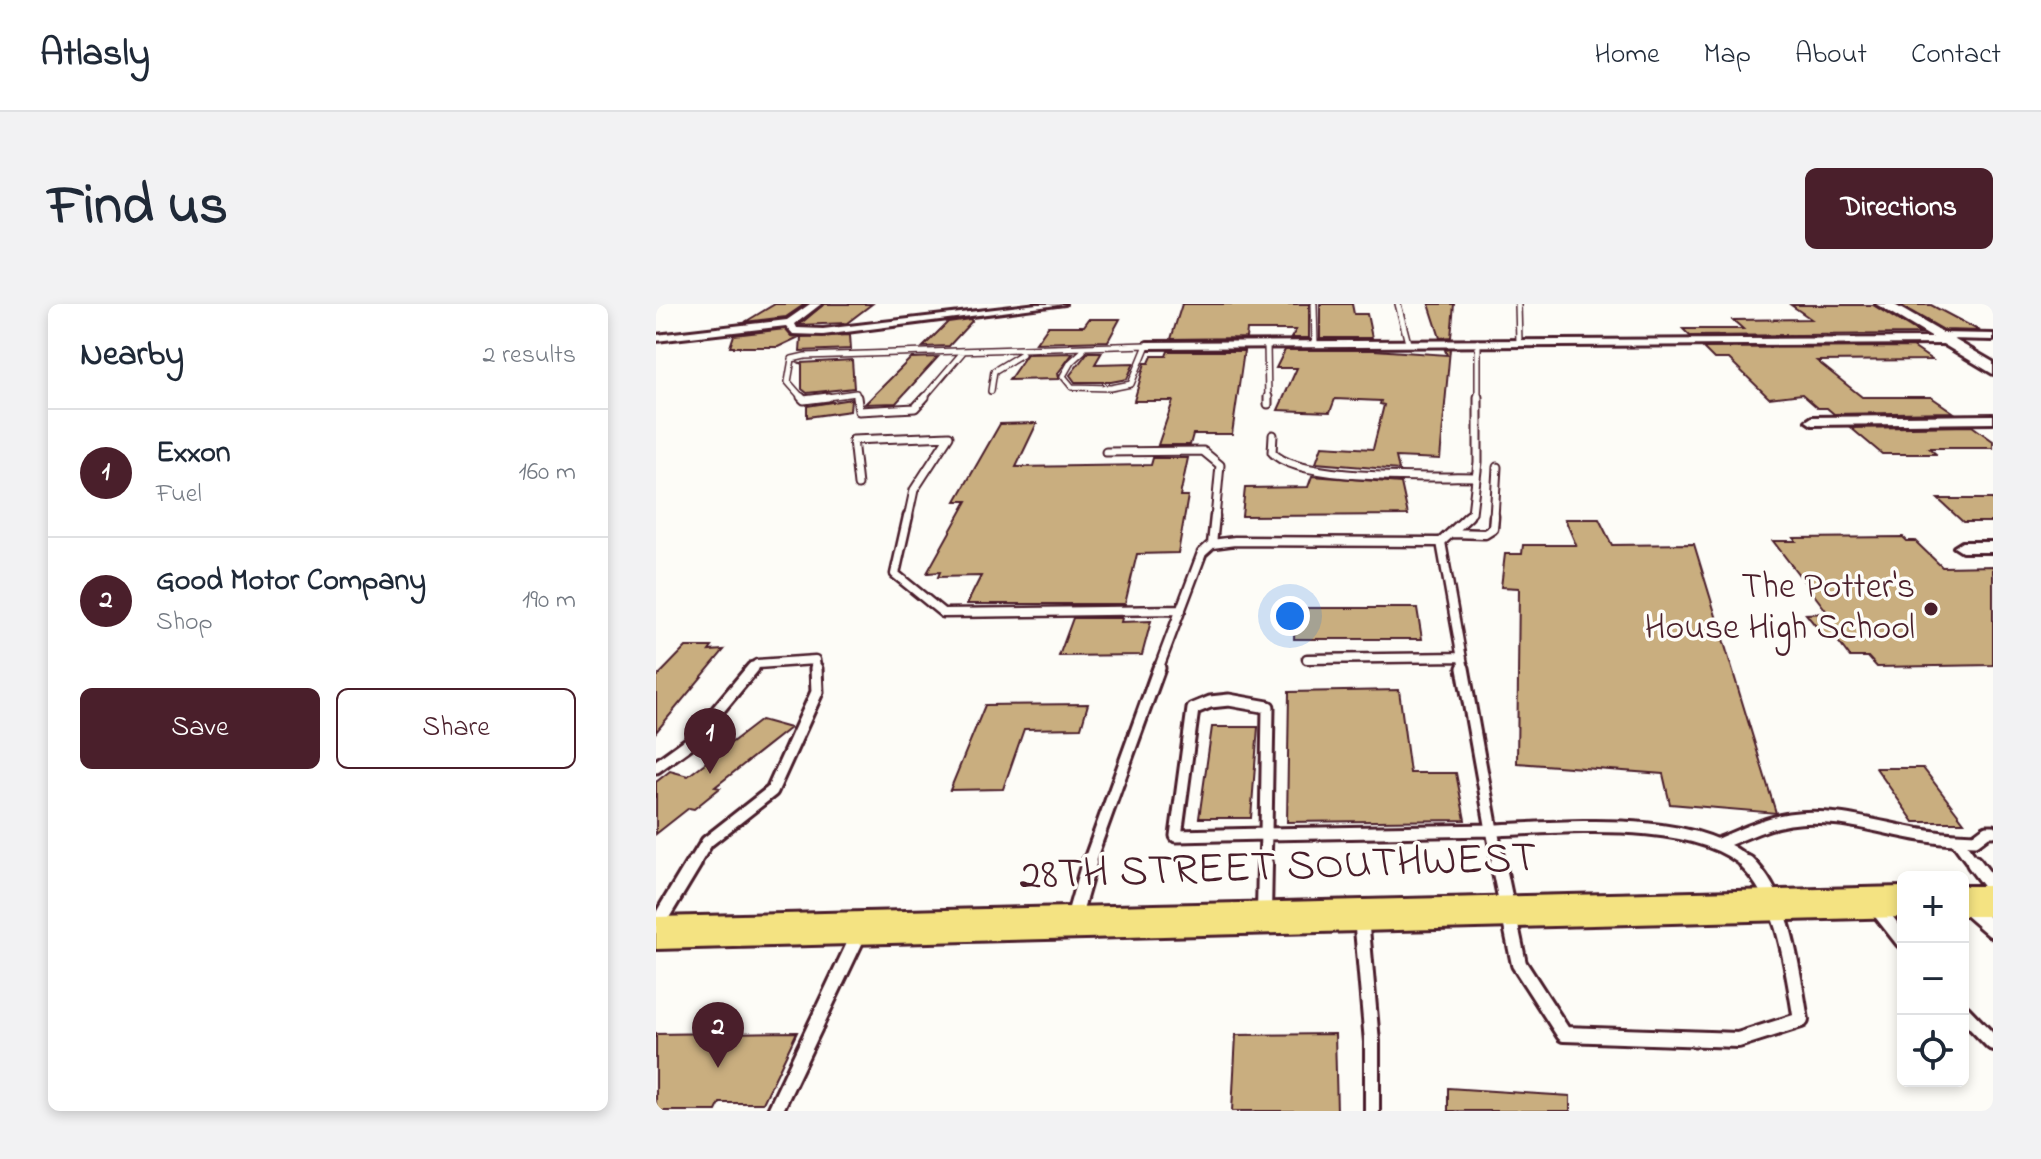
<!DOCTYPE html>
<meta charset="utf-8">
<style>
:root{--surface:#fff;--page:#f2f2f3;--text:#1f2937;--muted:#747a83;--line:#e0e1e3;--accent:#4a1f2b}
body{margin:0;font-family:"Indie Flower",sans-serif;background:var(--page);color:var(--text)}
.controls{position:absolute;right:24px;bottom:24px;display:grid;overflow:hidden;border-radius:12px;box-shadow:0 4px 12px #0003}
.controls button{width:72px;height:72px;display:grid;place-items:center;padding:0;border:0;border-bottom:2px solid var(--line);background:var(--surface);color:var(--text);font:40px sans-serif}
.you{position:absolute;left:634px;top:312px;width:28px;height:28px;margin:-20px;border:6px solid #fff;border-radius:50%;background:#1a73e8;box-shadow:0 0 0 12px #1a73e833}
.badge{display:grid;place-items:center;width:52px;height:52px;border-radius:50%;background:var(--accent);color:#fff;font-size:26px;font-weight:700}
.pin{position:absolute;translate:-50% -66px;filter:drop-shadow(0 2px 4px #0008)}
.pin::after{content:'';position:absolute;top:42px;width:28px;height:24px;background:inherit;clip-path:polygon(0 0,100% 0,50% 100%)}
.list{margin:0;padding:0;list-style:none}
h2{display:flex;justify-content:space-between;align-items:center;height:104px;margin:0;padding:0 32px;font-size:34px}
h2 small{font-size:26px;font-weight:400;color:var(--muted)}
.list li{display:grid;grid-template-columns:52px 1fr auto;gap:24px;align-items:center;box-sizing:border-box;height:128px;padding:0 32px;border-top:2px solid var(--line)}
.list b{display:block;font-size:30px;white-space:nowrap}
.list p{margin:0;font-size:26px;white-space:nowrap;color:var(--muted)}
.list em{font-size:26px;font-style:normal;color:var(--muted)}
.actions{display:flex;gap:16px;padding:24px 32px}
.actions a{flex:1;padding:18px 0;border:2px solid var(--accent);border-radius:12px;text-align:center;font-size:28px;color:var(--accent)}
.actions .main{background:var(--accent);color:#fff}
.icon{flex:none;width:44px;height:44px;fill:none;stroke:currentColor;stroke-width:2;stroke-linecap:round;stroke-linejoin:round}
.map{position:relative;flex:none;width:1337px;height:807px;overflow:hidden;border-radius:12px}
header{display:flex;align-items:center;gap:48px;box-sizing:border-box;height:112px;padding:0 40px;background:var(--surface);border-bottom:2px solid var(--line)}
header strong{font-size:38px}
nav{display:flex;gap:44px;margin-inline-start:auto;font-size:28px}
.intro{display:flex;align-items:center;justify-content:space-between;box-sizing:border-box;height:192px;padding:0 48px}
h1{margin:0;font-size:56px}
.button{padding:20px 36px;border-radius:12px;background:var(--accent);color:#fff;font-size:28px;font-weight:700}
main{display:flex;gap:48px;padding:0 48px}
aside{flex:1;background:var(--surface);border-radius:12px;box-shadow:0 4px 12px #0003}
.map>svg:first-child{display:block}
.building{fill:#c9ae7f;stroke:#4a1f2b;stroke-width:2}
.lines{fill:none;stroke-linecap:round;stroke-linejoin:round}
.service-far4-casing{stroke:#4a1f2b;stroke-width:8}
.service-far3-casing{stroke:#4a1f2b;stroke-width:11}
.service-far2-casing{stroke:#4a1f2b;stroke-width:13}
.service-far1-casing{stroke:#4a1f2b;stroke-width:17}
.service-casing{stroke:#4a1f2b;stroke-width:20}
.minor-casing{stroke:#4a1f2b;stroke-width:6}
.secondary-casing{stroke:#4a1f2b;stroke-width:6}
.primary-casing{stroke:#4a1f2b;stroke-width:6}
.service-far4{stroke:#fdfcf7;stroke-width:5}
.service-far3{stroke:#fdfcf7;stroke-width:7}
.service-far2{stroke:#fdfcf7;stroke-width:8}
.service-far1{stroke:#fdfcf7;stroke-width:11}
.service{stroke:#fdfcf7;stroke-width:14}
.minor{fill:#fdfcf7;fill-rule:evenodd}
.secondary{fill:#fdfcf7;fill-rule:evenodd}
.primary{fill:#f4e382;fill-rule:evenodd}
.poi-dot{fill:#4a1f2b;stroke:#fdfcf7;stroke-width:3}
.labels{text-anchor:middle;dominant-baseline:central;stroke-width:7;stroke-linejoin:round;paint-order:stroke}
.poi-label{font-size:36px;fill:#4a1f2b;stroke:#fdfcf7;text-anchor:end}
.near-street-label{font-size:44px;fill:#4a1f2b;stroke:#fdfcf7}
</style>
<header>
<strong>Atlasly</strong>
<nav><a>Home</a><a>Map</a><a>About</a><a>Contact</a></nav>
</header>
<div class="intro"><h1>Find us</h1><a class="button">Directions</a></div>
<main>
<aside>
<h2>Nearby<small>2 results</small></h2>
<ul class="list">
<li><span class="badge">1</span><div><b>Exxon</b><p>Fuel</p></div><em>160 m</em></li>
<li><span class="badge">2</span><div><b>Good Motor Company</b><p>Shop</p></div><em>190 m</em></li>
</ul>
<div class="actions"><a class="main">Save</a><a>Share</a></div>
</aside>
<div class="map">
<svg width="1337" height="807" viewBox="0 0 1337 807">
<rect width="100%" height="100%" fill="#fdfcf7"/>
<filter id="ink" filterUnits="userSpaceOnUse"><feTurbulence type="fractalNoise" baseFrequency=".0125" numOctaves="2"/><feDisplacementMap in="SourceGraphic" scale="16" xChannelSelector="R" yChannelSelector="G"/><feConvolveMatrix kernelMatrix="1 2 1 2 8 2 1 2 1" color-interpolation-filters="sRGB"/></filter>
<g filter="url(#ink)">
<path class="building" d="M 119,0 L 149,0 L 130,13 L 89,18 Z
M 168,0 L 216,0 L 191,19 L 143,21 Z
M 526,0 L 653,0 L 653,34 L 635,34 L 640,26 L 591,26 L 590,34 L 515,35 Z
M 664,0 L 696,0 L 698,10 L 711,10 L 716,34 L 664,34 Z
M 773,0 L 798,0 L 795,33 L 784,34 Z
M 1135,1 L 1217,1 L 1264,30 L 1034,32 L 1027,25 L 1087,25 L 1077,16 L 1155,15 Z
M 1244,1 L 1275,1 L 1324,27 L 1288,26 Z
M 314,15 L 316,17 L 293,42 L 267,43 L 292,18 Z
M 433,15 L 464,15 L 452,37 L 380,39 L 392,22 L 428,22 Z
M 129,25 L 135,32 L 143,33 L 122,43 L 74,43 L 78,31 Z
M 194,31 L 195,45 L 144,47 L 145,33 Z
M 1257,43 L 1276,56 L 1161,57 L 1206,93 L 1275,93 L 1297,108 L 1178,110 L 1171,104 L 1162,104 L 1146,90 L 1113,94 L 1073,55 L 1058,55 L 1047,44 Z
M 794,45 L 784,155 L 740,153 L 743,166 L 660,159 L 666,142 L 717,145 L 728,101 L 724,100 L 725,97 L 679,95 L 674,108 L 622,106 L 641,64 L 620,64 L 629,46 L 718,46 L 791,51 L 789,46 Z
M 512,47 L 588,47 L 576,130 L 537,130 L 534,141 L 502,141 L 517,97 L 478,97 L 489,59 L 493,59 L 496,52 L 510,52 Z
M 432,48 L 446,48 L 439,60 L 478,59 L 471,75 L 455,78 L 419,78 L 414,71 Z
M 417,49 L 402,69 L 403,75 L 353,76 L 371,50 Z
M 282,53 L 240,99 L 209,100 L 255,54 Z
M 196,56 L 198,84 L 151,89 L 146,85 L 146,60 L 144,59 Z
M 195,95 L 194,107 L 151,113 L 151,102 Z
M 381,119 L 360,163 L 495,161 L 497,154 L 532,154 L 524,192 L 532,192 L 522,249 L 481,250 L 469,300 L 311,300 L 325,272 L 282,273 L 284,268 L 271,269 L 311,197 L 300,197 L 344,120 Z
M 1316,122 L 1337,137 L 1337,144 L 1273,144 L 1280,150 L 1226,150 L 1195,124 Z
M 656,172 L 745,179 L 752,211 L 586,212 L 589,184 L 652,183 Z
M 1282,195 L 1337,195 L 1337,218 L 1307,218 Z
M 909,215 L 943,215 L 956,241 L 1038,240 L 1120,509 L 1014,500 L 1007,470 L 861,459 L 863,284 L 845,283 L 849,250 L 866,250 L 867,241 L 920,241 Z
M 1247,233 L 1251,237 L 1259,237 L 1286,263 L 1337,262 L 1337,361 L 1221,363 L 1212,353 L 1194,353 L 1181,336 L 1171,336 L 1150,310 L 1172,309 L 1117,237 L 1140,237 L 1138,234 Z
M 639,304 L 761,304 L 766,335 L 638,335 Z
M 417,314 L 466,314 L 465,318 L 495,317 L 486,351 L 403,352 Z
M 30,343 L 56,343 L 53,347 L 68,346 L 0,428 L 0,374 Z
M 743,386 L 754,469 L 800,469 L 809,516 L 631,518 L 633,388 Z
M 432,400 L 425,424 L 368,425 L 347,485 L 294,486 L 329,401 Z
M 105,416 L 134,424 L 59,483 L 64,484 L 38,505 L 33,504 L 0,530 L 0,478 L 14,467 L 32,472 Z
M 556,423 L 602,423 L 595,514 L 543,514 Z
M 1220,464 L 1267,464 L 1308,518 L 1258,518 Z
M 141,728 L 107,799 L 64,799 L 60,807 L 0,807 L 0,730 Z
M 679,730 L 681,807 L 576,807 L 580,731 Z
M 792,784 L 914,792 L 914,807 L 792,807 Z"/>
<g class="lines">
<g class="service-far4-casing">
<path id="service-far4" d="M 658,0 L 659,40
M 742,0 L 752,39
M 862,0 L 863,38
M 822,38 L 822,95
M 611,40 L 612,95
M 335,87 L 338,67 L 366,50
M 147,95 L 132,78 L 136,55 L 149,52 L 491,41 L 475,80 L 455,84 L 416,83 L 407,72 L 415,58 L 427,47
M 157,95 L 200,89 L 201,95
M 267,95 L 307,48"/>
</g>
<g class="service-far3-casing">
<path id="service-far3" d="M 145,93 L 148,96 L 172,93
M 201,93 L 203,107 L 259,104 L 269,93
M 612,93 L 612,100
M 617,131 L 616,148 C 640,178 778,172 820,173
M 450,148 L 547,147 L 564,161 L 559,214
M 202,181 L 197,136 L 293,132 L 258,186 L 252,214
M 810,214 L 816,209 L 822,158 L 822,93
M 838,214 L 841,163"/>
</g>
<g class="service-far2-casing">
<path id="service-far2" d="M 252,212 L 239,270 L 287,309 L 525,306
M 796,229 L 829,230 L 837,225 L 838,212
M 556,240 L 559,212
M 651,355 L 805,353
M 96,366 L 101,360 L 159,356 L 160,366
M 502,366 L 546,249 L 556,240 L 579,237 L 785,238
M 808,366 L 785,238 L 813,212"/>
</g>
<g class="service-far1-casing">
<path id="service-far1" d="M 807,364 L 836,526
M 573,396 L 612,403 L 610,530 L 520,532 L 537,405 L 554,398 Z
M 0,463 L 36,437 L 97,364
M 836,526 L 843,561
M 836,526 C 906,524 1040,509 1093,561
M 610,530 L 836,526
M 1062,540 C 1085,531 1108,519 1133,515 C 1189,506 1244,533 1300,535
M 37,561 L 51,538 L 116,487 L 161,388 L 160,364
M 432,561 L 503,364
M 609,561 L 610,530
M 1319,561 L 1300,535 L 1319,536 L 1331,527 L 1337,527"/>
</g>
<g class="service-casing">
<path id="service" d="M 842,559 L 863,660 L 908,730 L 1082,736 L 1145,716 C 1136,665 1130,597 1091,559
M 1318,559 L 1337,584
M 1307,600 L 1337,626
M 1221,604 L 1247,637
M 608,610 L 609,559
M 705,613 L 716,738 L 716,807
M 417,615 L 433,559
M 0,622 L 38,559
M 1307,708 L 1337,739
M 119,807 L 203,630"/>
</g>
<g class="minor-casing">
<path id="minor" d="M 154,0 L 165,0 L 139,20 L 141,24 L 167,25 L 381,0 L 409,0 L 167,31 L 137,30 L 130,22 L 0,37 L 0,31 L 131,16 Z
M 1281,29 L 1337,30 L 1337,36 L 1293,35 L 1289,40 L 491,44 L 486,41 L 491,38 L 1277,34 Z
M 1337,111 L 1337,119 L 1156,121 L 1150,117 L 1156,113 Z
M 1337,238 L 1337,248 L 1306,248 L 1298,243 L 1306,238 Z"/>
</g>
<g class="secondary-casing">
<path id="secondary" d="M 1220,0 L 1237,0 L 1337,58 L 1337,70 Z"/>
</g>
<g class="primary-casing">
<path id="primary" d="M 1307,582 L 1337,582 L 1337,612 L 1307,612 Z
M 1247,583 L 1247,613 L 0,645 L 0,613 Z"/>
</g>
<use href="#service-far4" class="service-far4"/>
<use href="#service-far3" class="service-far3"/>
<use href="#service-far2" class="service-far2"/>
<use href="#service-far1" class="service-far1"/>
<use href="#service" class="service"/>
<use href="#minor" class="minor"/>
<use href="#secondary" class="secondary"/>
<use href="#primary" class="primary"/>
</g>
</g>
<circle class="poi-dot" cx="1275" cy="305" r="8"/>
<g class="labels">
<g class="poi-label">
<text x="1259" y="284">The Potter's<tspan x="1259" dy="41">House High School</tspan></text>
</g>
<g class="near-street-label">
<text transform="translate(622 564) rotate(-2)">28TH STREET SOUTHWEST</text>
</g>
</g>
</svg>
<div class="controls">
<button>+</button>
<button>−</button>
<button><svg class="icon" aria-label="locate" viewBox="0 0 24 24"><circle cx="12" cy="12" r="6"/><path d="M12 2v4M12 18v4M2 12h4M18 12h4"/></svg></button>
</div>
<div class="you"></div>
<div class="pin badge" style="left:54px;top:470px">1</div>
<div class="pin badge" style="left:62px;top:764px">2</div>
</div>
</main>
